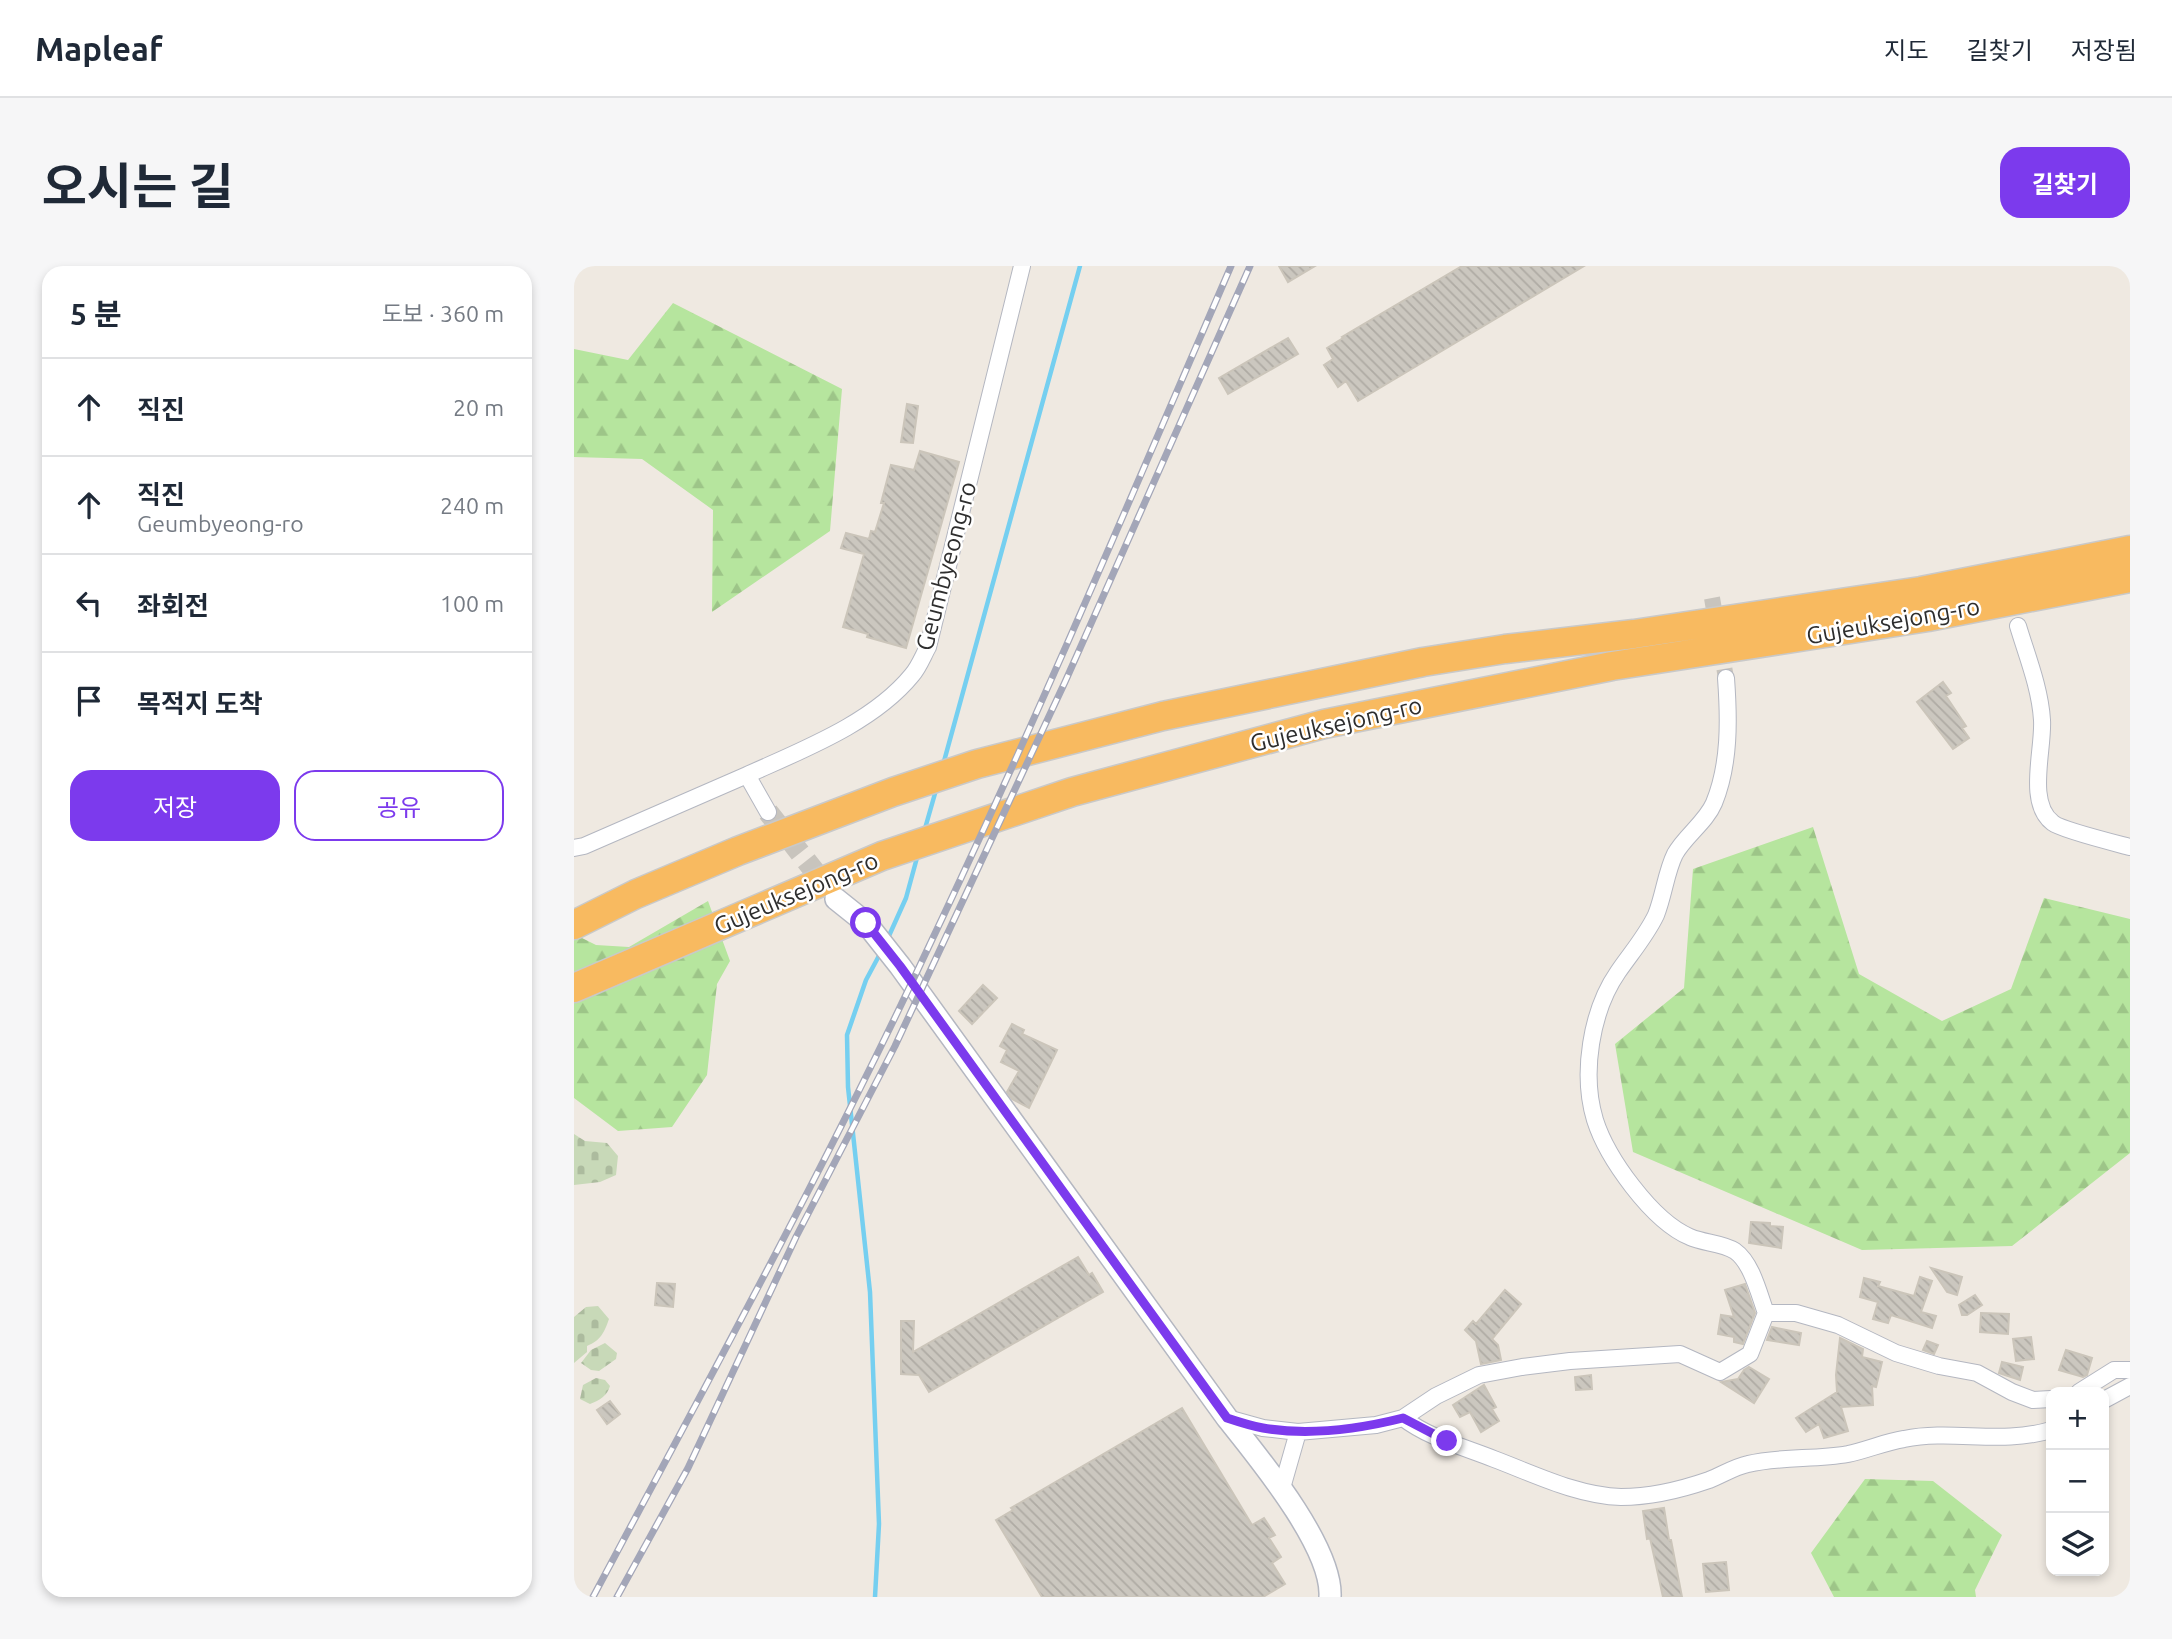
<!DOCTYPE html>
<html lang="ko">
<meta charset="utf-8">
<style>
:root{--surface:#fff;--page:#f6f6f7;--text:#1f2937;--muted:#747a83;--line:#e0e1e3;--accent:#7c3aed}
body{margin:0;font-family:Ubuntu,"Noto Sans KR",sans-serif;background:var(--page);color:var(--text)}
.controls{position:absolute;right:21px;bottom:21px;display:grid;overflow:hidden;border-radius:14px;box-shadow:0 4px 10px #0003}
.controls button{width:63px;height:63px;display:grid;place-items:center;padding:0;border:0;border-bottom:2px solid var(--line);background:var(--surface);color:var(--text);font:35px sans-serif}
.stop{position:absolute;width:21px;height:21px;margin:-16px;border:5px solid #7c3aed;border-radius:50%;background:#fff}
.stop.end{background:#7c3aed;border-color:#fff;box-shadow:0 2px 7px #0008}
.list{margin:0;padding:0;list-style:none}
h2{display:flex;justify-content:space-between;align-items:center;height:91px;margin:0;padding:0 28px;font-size:30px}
h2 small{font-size:23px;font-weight:400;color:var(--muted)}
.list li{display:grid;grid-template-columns:46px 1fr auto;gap:21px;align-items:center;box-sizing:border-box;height:98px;padding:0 28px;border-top:2px solid var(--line)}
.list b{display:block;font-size:26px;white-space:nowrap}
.list p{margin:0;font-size:23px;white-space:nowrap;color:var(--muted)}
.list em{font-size:23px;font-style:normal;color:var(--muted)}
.actions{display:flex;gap:14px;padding:21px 28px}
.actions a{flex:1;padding:16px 0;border:2px solid var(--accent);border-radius:21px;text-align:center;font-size:24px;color:var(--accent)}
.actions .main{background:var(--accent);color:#fff}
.icon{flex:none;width:38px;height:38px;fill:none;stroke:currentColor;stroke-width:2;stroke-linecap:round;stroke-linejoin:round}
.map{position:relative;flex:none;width:1556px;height:1331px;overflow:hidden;border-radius:21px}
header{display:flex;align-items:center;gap:42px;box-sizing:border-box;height:98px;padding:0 35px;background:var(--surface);border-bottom:2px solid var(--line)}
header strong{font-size:33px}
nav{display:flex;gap:38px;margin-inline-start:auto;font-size:24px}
.intro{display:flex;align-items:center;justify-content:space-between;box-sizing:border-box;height:168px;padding:0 42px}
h1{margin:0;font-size:49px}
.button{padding:18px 32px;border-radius:21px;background:var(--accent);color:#fff;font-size:24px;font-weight:700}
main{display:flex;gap:42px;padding:0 42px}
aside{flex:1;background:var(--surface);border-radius:21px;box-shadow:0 4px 10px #0003}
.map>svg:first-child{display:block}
.forest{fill:url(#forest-firs)}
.cemetery{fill:url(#cemetery-stones)}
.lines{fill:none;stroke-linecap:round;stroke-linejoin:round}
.stream{stroke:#75cff0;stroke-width:4.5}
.building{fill:url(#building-back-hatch);stroke:#cbc5ba;stroke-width:2}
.minor-tunnel{stroke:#c8c4bd;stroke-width:16;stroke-dasharray:16 8;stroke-linecap:butt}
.tertiary-tunnel{stroke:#c8c4bd;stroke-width:21;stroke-dasharray:21 10;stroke-linecap:butt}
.minor-casing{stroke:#b4b7c1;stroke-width:18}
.tertiary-casing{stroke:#b4b7c1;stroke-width:24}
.trunk-casing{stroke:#c9c9c9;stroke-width:31}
.minor{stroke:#fff;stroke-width:16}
.tertiary{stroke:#fff;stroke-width:21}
.trunk{stroke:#f8ba60;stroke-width:28}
.rail-casing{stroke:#a3a6b8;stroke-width:7}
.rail{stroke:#fff;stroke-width:4.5;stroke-dasharray:13;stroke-linecap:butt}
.route{stroke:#7c3aed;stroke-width:9}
.labels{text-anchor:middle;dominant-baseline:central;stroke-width:5;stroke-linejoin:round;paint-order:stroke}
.street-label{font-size:24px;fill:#2e2e2e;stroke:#fff}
</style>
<header>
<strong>Mapleaf</strong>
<nav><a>지도</a><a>길찾기</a><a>저장됨</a></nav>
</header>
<div class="intro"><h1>오시는 길</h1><a class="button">길찾기</a></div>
<main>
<aside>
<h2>5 분<small>도보 · 360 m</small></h2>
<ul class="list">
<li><svg class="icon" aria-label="ahead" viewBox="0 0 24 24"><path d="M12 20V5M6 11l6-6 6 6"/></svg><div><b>직진</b></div><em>20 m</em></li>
<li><svg class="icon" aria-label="ahead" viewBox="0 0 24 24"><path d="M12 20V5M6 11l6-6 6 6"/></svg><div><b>직진</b><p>Geumbyeong-ro</p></div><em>240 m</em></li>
<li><svg class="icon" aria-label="left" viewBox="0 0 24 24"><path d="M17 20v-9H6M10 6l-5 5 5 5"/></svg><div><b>좌회전</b></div><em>100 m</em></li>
<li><svg class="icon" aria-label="arrive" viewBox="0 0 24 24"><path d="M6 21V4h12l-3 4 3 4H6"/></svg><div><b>목적지 도착</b></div></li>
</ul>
<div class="actions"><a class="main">저장</a><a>공유</a></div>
</aside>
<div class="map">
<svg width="1556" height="1331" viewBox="0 0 1556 1331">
<defs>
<pattern id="forest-firs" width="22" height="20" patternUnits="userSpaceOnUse" patternTransform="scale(1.75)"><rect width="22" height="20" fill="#b6e59e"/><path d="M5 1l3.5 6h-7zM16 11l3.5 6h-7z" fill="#9dc588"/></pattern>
<pattern id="cemetery-stones" width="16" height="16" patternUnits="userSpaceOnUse" patternTransform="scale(1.75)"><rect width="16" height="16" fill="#c8d9b8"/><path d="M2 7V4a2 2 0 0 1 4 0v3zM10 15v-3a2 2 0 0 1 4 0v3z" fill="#acbb9e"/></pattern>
<pattern id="building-back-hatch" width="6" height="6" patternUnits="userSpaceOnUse" patternTransform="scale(1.75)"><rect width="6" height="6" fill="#cbc7bf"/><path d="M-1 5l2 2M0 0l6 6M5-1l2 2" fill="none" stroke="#afaba4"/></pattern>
</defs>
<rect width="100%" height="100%" fill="#efe9e1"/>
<path class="forest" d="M 99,37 L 268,123 L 256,265 L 138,346 L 139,244 L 68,193 L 0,191 L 0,83 L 54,94 Z
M 1239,561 L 1285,708 L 1368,755 L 1437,723 L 1470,632 L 1556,653 L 1556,887 L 1438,980 L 1288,984 L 1059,886 L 1041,778 L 1110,722 L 1119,603 Z
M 134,635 L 156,695 L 143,718 L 133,809 L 98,861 L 44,865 L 0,832 L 0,668 L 22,679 L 55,681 Z
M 1291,1213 L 1359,1215 L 1428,1269 L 1401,1324 L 1402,1331 L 1260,1331 L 1237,1287 Z"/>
<path class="cemetery" d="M 0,868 L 11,875 L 33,877 L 44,890 L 42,909 L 26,916 L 0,919 Z
M 24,1040 L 35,1053 C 30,1067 27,1074 13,1080 L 13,1086 L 0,1097 L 0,1051 L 12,1041 Z
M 31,1077 L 43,1087 L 42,1093 L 25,1105 L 17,1104 L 7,1097 L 17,1084 Z
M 22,1112 L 31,1114 L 36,1120 C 33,1130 26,1134 16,1138 L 6,1133 L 9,1119 Z"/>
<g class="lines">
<path class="stream" d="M 369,499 L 506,0
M 350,566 L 362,524
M 314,672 L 332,632 L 344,588
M 301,1331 L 305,1258 L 296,1026 L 274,821 L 273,769 L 292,714 L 307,686"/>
</g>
<path class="building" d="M 705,0 L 741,0 L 714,16 Z
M 888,0 L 1010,0 L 784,135 L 772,115 L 764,121 L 750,99 L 759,93 L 753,82 L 769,72 L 768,71 Z
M 714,72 L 724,88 L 654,128 L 645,112 Z
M 333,138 L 344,140 L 339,177 L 327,176 Z
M 346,185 L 385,196 L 332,382 L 293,371 L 294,368 L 269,361 L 290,288 L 267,282 L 272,267 L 295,273 L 297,265 L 301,266 L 310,237 L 307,237 L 317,199 L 340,204 Z
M 1369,416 L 1377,427 L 1372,430 L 1392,460 L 1388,462 L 1395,472 L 1379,483 L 1343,436 Z
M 409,719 L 423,732 L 398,758 L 385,745 Z
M 438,758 L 450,764 L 448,768 L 483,784 L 455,842 L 438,833 L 433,826 L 445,805 L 427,796 L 433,784 L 426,780 Z
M 1177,956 L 1196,957 L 1196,960 L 1209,961 L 1207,982 L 1175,977 Z
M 504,991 L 515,1009 L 518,1007 L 529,1026 L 355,1126 L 345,1109 L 327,1108 L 327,1055 L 340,1055 L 339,1086 Z
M 1357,1002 L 1388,1011 L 1383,1029 L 1373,1026 Z
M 1346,1011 L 1358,1015 L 1347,1046 L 1362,1050 L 1358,1062 L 1317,1049 L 1314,1057 L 1299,1053 L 1304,1036 L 1286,1031 L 1290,1012 L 1306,1016 L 1304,1020 L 1340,1030 Z
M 83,1017 L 101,1018 L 99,1041 L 81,1039 Z
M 1171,1018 L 1181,1047 L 1169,1078 L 1160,1076 L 1160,1071 L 1144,1068 L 1147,1049 L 1160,1051 L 1151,1024 Z
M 931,1024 L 947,1038 L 918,1073 L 924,1079 L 927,1094 L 907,1098 L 902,1075 L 891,1064 L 899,1055 L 902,1058 Z
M 1401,1029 L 1408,1039 L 1393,1049 L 1388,1049 L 1385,1039 Z
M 1407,1047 L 1435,1048 L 1434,1068 L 1406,1066 Z
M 1198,1061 L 1227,1067 L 1225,1079 L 1193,1074 Z
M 1457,1071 L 1460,1093 L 1442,1095 L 1439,1073 Z
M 1266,1072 L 1289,1083 L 1288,1091 L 1308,1096 L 1302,1121 L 1298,1120 L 1299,1139 L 1267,1141 L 1274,1165 L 1250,1172 L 1245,1158 L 1232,1166 L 1222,1152 L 1263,1126 L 1262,1109 Z
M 1353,1075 L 1364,1079 L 1360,1088 L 1349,1084 Z
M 1492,1084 L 1518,1092 L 1513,1109 L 1509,1111 L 1485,1104 Z
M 1428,1096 L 1449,1101 L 1446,1114 L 1425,1107 Z
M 1175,1101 L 1195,1113 L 1180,1137 L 1147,1116 L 1164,1113 L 1170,1104 Z
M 1017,1109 L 1018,1123 L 1002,1124 L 1001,1111 Z
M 910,1119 L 922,1141 L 918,1143 L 925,1155 L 907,1166 L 896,1146 L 886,1151 L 879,1139 Z
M 36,1135 L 46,1148 L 33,1158 L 23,1144 Z
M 608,1142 L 678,1259 L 690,1252 L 701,1269 L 695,1272 L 707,1291 L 698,1297 L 711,1318 L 689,1331 L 468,1331 L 422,1254 L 439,1244 L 437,1242 Z
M 1090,1242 L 1095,1274 L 1097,1274 L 1108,1331 L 1089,1331 L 1076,1272 L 1073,1273 L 1069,1245 Z
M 1152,1296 L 1155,1324 L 1132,1326 L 1129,1298 Z"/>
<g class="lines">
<path class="minor-tunnel" d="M 1138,332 L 1152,412"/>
<path class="tertiary-tunnel" d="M 194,546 L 256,625"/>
<g class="minor-casing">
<path id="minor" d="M 1444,360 C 1453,390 1466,422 1468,454 C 1470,483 1452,537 1479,557 C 1488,564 1541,577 1556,581
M 1152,412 C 1155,453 1156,498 1140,537 C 1132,556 1111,570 1101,588 C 1092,606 1090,629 1082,649 C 1072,670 1057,687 1044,706 C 1017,745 1007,808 1021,854 C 1033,892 1078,955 1116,971 C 1129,977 1149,977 1161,985 C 1178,997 1185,1028 1192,1047
M 194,546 L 173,509 C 228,484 299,457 338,409 C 345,401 349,390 354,381 L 448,0
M 0,582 L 10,580 L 173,509
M 1505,1126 L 1540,1104 L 1556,1104
M 1530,1134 L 1556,1120
M 653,1152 L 689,1162 L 724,1166 L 802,1159 L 829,1152 L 862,1130 L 905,1109 L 948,1101 L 996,1095 L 1106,1088 L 1146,1106 L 1176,1088 L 1192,1047 L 1222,1047 L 1264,1059 L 1322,1087 L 1365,1100 L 1403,1107 L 1438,1126 L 1459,1134 L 1477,1133
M 829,1152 C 855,1172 890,1181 920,1193 C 960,1208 1004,1230 1047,1231 C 1075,1231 1109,1223 1135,1214 C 1148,1209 1160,1201 1174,1198 C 1207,1190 1241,1194 1274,1188 C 1293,1184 1311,1176 1330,1173 C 1379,1163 1427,1179 1477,1164
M 708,1222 L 724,1166"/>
</g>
<g class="tertiary-casing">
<path id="tertiary" d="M 262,633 L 292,657 L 326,700 L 653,1152 C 684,1191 759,1281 756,1331"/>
</g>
<g class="trunk-casing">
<path id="trunk" d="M 0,659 L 62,628 L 164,585 L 319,526 L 403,498 L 589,450 L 849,396 L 931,383 L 1060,368 L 1347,325 L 1556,284
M 0,722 L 308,590 L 498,526 L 750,458 L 1038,400 L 1354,351 L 1556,312"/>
</g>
<use href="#minor" class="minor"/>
<use href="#tertiary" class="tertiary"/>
<use href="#trunk" class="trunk"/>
<g class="rail-casing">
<path id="rail" d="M 19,1331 C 134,1115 252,900 356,678 C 462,455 559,227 657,0
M 43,1331 L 114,1202 L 222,971 L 321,780 L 491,416 L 676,0"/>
</g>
<use href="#rail" class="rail"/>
</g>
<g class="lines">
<path class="route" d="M 292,657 L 326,700 L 653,1152 C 665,1156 677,1160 689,1162 C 735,1170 785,1163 829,1152 L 873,1175"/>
</g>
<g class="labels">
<g class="street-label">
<text transform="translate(372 300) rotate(-75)">Geumbyeong-ro</text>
<text transform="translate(1319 355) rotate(-10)">Gujeuksejong-ro</text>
<text transform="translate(762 458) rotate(-13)">Gujeuksejong-ro</text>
<text transform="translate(222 627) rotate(-23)">Gujeuksejong-ro</text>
</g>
</g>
</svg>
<div class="controls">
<button>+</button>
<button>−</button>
<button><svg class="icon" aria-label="layers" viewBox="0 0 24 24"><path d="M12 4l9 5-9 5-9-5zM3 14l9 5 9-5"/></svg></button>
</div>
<div class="stop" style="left:292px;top:657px"></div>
<div class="stop end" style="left:873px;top:1175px"></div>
</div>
</main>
